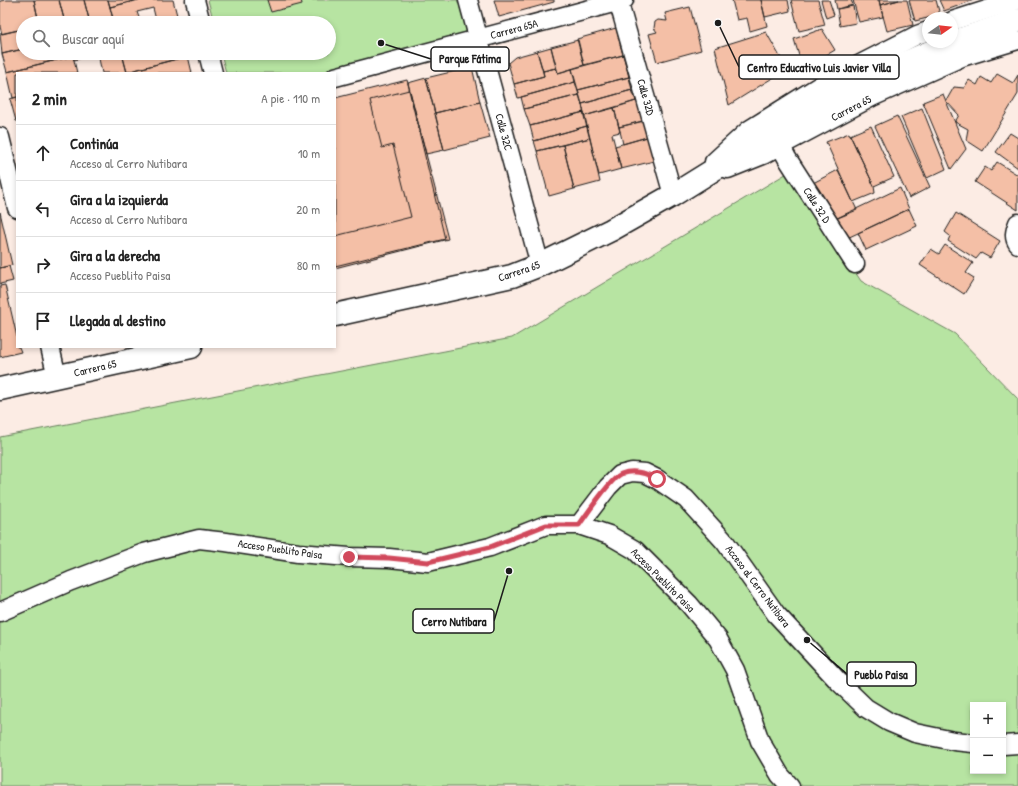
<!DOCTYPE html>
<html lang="es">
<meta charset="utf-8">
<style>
:root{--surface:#fff;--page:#f6f6f6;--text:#222;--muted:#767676;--line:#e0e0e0}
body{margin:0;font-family:"Patrick Hand",sans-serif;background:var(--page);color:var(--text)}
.controls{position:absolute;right:12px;bottom:12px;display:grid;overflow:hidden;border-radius:0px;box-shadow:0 2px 6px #0003}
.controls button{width:36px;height:36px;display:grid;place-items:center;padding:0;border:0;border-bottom:1px solid var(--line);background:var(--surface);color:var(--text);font:20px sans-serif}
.compass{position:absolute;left:922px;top:12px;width:36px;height:36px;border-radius:50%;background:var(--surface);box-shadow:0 2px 6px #0003;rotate:76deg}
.stop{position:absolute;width:12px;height:12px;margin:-9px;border:3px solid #d1495b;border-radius:50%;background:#fff}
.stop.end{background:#d1495b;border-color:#fff;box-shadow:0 1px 4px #0008}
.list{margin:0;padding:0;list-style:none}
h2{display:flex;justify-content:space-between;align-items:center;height:52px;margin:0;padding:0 16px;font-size:17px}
h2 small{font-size:13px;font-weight:400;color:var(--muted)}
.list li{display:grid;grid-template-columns:26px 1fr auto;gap:12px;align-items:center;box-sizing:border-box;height:56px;padding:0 16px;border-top:1px solid var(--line)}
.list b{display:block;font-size:15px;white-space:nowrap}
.list p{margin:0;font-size:13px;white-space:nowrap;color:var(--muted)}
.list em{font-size:13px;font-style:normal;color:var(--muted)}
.icon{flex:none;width:22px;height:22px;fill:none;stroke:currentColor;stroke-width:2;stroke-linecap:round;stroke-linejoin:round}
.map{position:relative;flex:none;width:1018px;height:786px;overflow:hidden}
.search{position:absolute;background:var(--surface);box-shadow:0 2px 6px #0003;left:16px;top:16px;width:320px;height:44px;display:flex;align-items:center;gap:10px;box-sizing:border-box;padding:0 14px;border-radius:22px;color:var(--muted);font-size:15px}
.panel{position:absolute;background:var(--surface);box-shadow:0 2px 6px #0003;left:16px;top:72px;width:320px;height:276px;border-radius:0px}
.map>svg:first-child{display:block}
.green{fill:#b7e4a2;stroke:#6a805f;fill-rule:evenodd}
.building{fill:#f4bfa6;stroke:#1c1c1c}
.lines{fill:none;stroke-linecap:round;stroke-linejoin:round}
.minor-casing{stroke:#1c1c1c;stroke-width:21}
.major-casing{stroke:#1c1c1c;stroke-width:25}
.minor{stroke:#fff;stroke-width:18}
.major{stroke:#fff;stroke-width:22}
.route{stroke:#d1495b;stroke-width:5}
.labels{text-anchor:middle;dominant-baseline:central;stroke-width:3.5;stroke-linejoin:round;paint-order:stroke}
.street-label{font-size:11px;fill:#1c1c1c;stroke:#fff}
.leader{fill:none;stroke:#1c1c1c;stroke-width:1.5}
.callout-dot{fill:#1c1c1c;stroke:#fff;stroke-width:1.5}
.callout{fill:#fff;stroke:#1c1c1c;stroke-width:1.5}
.callout-label{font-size:12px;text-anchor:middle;font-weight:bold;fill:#1c1c1c}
</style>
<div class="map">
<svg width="1018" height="786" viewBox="0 0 1018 786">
<rect width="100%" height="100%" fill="#fcece4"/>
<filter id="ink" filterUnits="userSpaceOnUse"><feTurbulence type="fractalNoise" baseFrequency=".025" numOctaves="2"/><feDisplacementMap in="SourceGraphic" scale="8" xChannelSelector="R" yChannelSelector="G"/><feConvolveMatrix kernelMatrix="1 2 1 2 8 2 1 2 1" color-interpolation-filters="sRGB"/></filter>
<g filter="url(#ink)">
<path class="green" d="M 208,0 L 460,0 L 469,33 L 325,73 L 226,73 L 221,53 L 329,53 L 329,23 L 214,23 Z
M 789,172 L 861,281 L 955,334 L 1018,399 L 1018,786 L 0,786 L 0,437 L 512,338 ZM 973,705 L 1003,705 L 1003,771 L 973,771 Z"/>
<path class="building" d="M 6,0 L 34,0 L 39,23 L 23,23 L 23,29 L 2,34 L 0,27 L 0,1 Z
M 34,0 L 59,0 L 64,19 L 46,23 L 39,23 Z
M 59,0 L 84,0 L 90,23 L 65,23 Z
M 84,0 L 108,0 L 114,23 L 90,23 Z
M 108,0 L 138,0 L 110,7 Z
M 138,0 L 173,0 L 179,23 L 145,23 L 156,20 L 153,8 L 137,12 L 141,23 L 114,23 L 110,7 Z
M 267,0 L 301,0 L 302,4 L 271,12 Z
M 494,0 L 554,0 L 554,2 L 499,17 Z
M 732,0 L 761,0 L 767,26 L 750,31 L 747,18 L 737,20 Z
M 761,0 L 788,0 L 790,11 L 765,17 Z
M 791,0 L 818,0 L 825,25 L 799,31 Z
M 821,0 L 829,0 L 834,15 L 826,18 Z
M 835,0 L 851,0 L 853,5 L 837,9 Z
M 853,0 L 879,0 L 883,17 L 859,22 Z
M 879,0 L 899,0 L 880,5 Z
M 899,0 L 907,0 L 913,25 L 887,31 L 880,5 Z
M 909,0 L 936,0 L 940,15 L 915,21 Z
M 939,0 L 974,0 L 944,11 Z
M 853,6 L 856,23 L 840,26 L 837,9 Z
M 690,7 L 701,50 L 657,62 L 649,34 L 657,32 L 654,28 L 655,22 L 658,20 L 667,21 L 665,13 Z
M 616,28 L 623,55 L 584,65 L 577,39 Z
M 23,29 L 23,49 L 2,54 L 0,34 Z
M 822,29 L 835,50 L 801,70 L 795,65 L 800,59 L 794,39 Z
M 766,32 L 787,69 L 729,105 L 715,48 Z
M 578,40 L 584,65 L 558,73 L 551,47 Z
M 551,47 L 556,68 L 543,71 L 537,51 Z
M 23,49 L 23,53 L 72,53 L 73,56 L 7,72 L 2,54 Z
M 537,51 L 544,76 L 514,84 L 508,63 L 515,57 Z
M 72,53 L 97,53 L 98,54 L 74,60 Z
M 103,53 L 122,53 L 127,73 L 102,73 L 98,54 Z
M 126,53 L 187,53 L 188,56 L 127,72 L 122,54 Z
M 623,55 L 629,77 L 578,90 L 572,69 Z
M 73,56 L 77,73 L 17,73 L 17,97 L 13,98 L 7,72 Z
M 188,56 L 192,73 L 127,73 L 127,72 Z
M 472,67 L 480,102 L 435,113 L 426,78 Z
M 556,68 L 558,73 L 572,69 L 575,82 L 518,98 L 514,84 L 544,76 L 543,71 Z
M 997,74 L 1013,83 L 1018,75 L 1018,94 L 983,151 L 966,140 L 968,129 L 955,122 L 959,115 L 946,101 L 954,87 L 964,88 L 969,80 L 977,85 L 981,77 L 991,83 Z
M 629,77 L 632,90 L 582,104 L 578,90 Z
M 426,78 L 444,150 L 426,154 L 408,83 Z
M 407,80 L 448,239 L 335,268 L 335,98 Z
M 575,82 L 579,95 L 524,109 L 521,97 Z
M 409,90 L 445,239 L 335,266 L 335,236 L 411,217 L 393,145 L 382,148 L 370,100 Z
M 632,90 L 636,101 L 584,116 L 582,104 Z
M 943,94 L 966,149 L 951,169 L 923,102 Z
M 579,95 L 584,112 L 530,126 L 524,109 Z
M 17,97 L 17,121 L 16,121 L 10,99 Z
M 639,100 L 646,120 L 619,127 L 614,108 Z
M 480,102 L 490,138 L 444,150 L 435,113 Z
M 614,108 L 620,132 L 612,134 L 621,169 L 599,175 L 584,116 Z
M 922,108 L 946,169 L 927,178 L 901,117 Z
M 584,112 L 587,126 L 534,141 L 530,126 Z
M 897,116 L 930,187 L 909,198 L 875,126 Z
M 644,121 L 647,137 L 623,144 L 619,127 Z
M 587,126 L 590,138 L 537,151 L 534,141 Z
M 871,126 L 894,177 L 874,186 L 850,135 Z
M 849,133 L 874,186 L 875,193 L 853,202 L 826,142 Z
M 1010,133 L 1018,138 L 1018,168 L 996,152 Z
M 647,137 L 654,161 L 621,169 L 615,146 Z
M 590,138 L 600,182 L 574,189 L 563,145 Z
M 563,145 L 574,189 L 549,196 L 537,151 Z
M 997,162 L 1018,175 L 1018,210 L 975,182 L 985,167 L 991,171 Z
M 838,170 L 857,210 L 833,220 L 813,183 Z
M 900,188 L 909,209 L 843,240 L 833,220 Z
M 909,209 L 917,226 L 866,250 L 858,233 Z
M 0,212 L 12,265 L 0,268 Z
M 956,213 L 1000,241 L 990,258 L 981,253 L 976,259 L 948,241 L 950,236 L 945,232 Z
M 945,245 L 973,263 L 966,273 L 974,278 L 964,294 L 920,265 L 931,249 L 939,254 Z
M 9,266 L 13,281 L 0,284 L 0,268 Z
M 5,285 L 17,337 L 17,347 L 19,347 L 21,352 L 0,357 L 0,286 Z"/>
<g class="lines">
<g class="minor-casing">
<path id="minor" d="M 195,0 L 201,23
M 468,0 L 540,265
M 618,0 L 673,195
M 952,21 L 1018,0
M 208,53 L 213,73
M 335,77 L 624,0
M 0,137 L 17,208
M 780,145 L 787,158 L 855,264
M 714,162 L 749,130 L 829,80 L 917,35 L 928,31
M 728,169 L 763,155 L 872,97 L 962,57 L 1018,40
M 1018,223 C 1015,231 1013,237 1018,244
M 50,347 L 57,377
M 579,525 L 608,487 L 620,475 L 632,472 L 645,473 L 657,479 L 686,499 L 725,542 L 776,614 L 839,682 L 866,708 L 889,722 L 915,733 L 954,741 L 973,743
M 0,612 L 71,581 L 144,553 L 199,539 L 226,542 L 298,553 L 349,557 L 389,558 L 428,562 L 490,547 L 546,525 L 579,525 L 609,535 L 635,550 L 689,604 L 718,639 L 735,670 L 760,741 L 780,775 L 790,786
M 1003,745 L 1018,744"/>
</g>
<g class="major-casing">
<path id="major" d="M 952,42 L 1018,20
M 335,315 L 512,276 L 540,265 L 611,230 L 673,195 L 755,144 L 870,78 L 952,42
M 0,389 L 191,347"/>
</g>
<use href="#minor" class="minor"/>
<use href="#major" class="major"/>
</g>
</g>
<g class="lines" filter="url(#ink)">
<path class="route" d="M 349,557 L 389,558 L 428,562 L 490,547 L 546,525 L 579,525 C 587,514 610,479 621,474 C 634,469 646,473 657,479"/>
</g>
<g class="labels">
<g class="street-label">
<text transform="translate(514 29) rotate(-15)">Carrera 65A</text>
<text transform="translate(646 97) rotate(74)">Calle 32D</text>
<text transform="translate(851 108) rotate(-27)">Carrera 65</text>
<text transform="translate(504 132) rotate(75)">Calle 32C</text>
<text transform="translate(817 205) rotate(57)">Calle 32 D</text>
<text transform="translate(519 271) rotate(-19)">Carrera 65</text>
<text transform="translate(95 368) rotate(-13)">Carrera 65</text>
<text transform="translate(280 549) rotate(8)">Acceso Pueblito Paisa</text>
<text transform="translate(663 580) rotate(45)">Acceso Pueblito Paisa</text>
<text transform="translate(758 586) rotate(53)">Acceso al Cerro Nutibara</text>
</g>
</g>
<path class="leader" d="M381 43L431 59M718 23L739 67M509 571L494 621M807 640L847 674"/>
<g class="callout-dot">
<circle cx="381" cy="43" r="4"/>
<circle cx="718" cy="23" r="4"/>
<circle cx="509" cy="571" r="4"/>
<circle cx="807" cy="640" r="4"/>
</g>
<g class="callout">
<rect x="431" y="47" width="78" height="24" rx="4"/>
<rect x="739" y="55" width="160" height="24" rx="4"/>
<rect x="413" y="609" width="81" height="24" rx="4"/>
<rect x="847" y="662" width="69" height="24" rx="4"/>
</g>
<g class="callout-label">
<text x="470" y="63">Parque Fátima</text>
<text x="819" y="72">Centro Educativo Luis Javier Villa</text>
<text x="454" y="626">Cerro Nutibara</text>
<text x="881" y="679">Pueblo Paisa</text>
</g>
</svg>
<div class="controls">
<button>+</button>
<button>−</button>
</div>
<svg class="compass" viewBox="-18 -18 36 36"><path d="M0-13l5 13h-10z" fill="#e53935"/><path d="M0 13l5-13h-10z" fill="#767676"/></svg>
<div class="stop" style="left:657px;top:479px"></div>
<div class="stop end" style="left:349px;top:557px"></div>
<div class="search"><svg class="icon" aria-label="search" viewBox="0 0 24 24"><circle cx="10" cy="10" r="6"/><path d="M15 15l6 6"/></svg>Buscar aquí</div>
<section class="panel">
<h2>2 min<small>A pie · 110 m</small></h2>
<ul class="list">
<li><svg class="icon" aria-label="ahead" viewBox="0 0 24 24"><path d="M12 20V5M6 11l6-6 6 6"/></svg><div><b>Continúa</b><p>Acceso al Cerro Nutibara</p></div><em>10 m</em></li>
<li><svg class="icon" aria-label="left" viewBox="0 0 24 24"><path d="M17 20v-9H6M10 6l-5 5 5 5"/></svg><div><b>Gira a la izquierda</b><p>Acceso al Cerro Nutibara</p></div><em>20 m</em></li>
<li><svg class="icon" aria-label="right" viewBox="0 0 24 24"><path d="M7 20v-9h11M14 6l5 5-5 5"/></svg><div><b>Gira a la derecha</b><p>Acceso Pueblito Paisa</p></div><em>80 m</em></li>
<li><svg class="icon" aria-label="arrive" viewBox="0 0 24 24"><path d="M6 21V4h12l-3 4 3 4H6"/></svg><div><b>Llegada al destino</b></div></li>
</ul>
</section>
</div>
